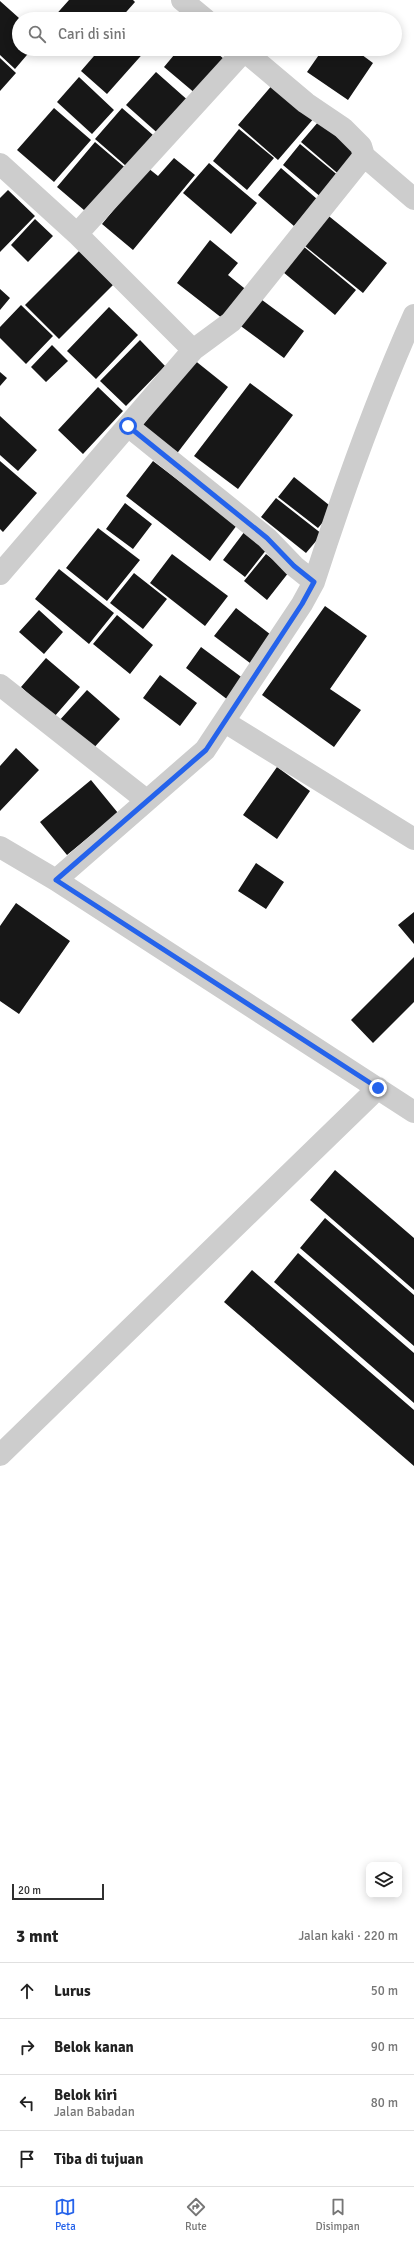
<!DOCTYPE html>
<html lang="id">
<meta charset="utf-8">
<style>
:root{--surface:#fff;--page:#f2f2f2;--text:#222;--muted:#767676;--line:#e0e0e0;--accent:#2563eb}
body{margin:0;font-family:Signika,sans-serif;background:var(--page);color:var(--text)}
.controls{position:absolute;right:12px;bottom:12px;display:grid;overflow:hidden;border-radius:8px;box-shadow:0 2px 10px #0003}
.controls button{width:36px;height:36px;display:grid;place-items:center;padding:0;border:0;border-bottom:1px solid var(--line);background:var(--surface);color:var(--text);font:20px sans-serif}
.scale{position:absolute;left:12px;bottom:10px;width:92px;box-sizing:border-box;padding-left:4px;border:2px solid #303030;border-top:0;font-size:11px;line-height:14px;white-space:nowrap;color:#303030;-webkit-text-stroke:3px #fff;paint-order:stroke}
.stop{position:absolute;width:12px;height:12px;margin:-9px;border:3px solid #2563eb;border-radius:50%;background:#fff}
.stop.end{background:#2563eb;border-color:#fff;box-shadow:0 1px 4px #0008}
.list{margin:0;padding:0;list-style:none}
h2{display:flex;justify-content:space-between;align-items:center;height:52px;margin:0;padding:0 16px;font-size:17px}
h2 small{font-size:13px;font-weight:400;color:var(--muted)}
.list li{display:grid;grid-template-columns:26px 1fr auto;gap:12px;align-items:center;box-sizing:border-box;height:56px;padding:0 16px;border-top:1px solid var(--line)}
.list b{display:block;font-size:15px;white-space:nowrap}
.list p{margin:0;font-size:13px;white-space:nowrap;color:var(--muted)}
.list em{font-size:13px;font-style:normal;color:var(--muted)}
.icon{flex:none;width:22px;height:22px;fill:none;stroke:currentColor;stroke-width:2;stroke-linecap:round;stroke-linejoin:round}
.map{position:relative;flex:none;width:414px;height:1910px;overflow:hidden}
.search{position:absolute;background:var(--surface);box-shadow:0 2px 10px #0003;left:12px;right:12px;top:12px;height:44px;display:flex;align-items:center;gap:10px;box-sizing:border-box;padding:0 14px;border-radius:22px;color:var(--muted);font-size:15px}
.sheet{height:276px;background:var(--surface)}
nav{display:flex;justify-content:space-around;align-items:center;box-sizing:border-box;height:56px;border-top:1px solid var(--line);background:var(--surface);font-size:11px;color:var(--muted)}
nav a{display:grid;justify-items:center;gap:2px}
nav .on{color:var(--accent)}
.map>svg:first-child{display:block}
.building{fill:#171717}
.lines{fill:none;stroke-linecap:round;stroke-linejoin:round}
.street{stroke:#cdcdcd;stroke-width:22}
.route{stroke:#2563eb;stroke-width:5}
</style>
<div class="map">
<svg width="414" height="1910" viewBox="0 0 414 1910">
<rect width="100%" height="100%" fill="#fff"/>
<path class="building" d="M 69,0 L 133,0 L 135,2 L 120,19 L 52,19 Z
M 0,1 L 19,18 L 19,49 L 32,49 L 15,69 L 0,55 Z
M 100,49 L 147,49 L 107,94 L 81,71 Z
M 179,49 L 212,49 L 224,59 L 196,94 L 164,67 Z
M 323,49 L 354,49 L 373,63 L 348,100 L 307,72 Z
M 0,58 L 16,73 L 0,91 Z
M 156,72 L 191,103 L 162,137 L 126,105 Z
M 79,77 L 114,110 L 92,134 L 57,102 Z
M 274,83 L 315,117 L 278,160 L 238,125 Z
M 54,108 L 91,140 L 54,182 L 17,150 Z
M 122,108 L 153,135 L 126,166 L 95,139 Z
M 319,121 L 360,157 L 342,177 L 301,142 Z
M 239,129 L 274,158 L 247,190 L 213,161 Z
M 95,142 L 129,171 L 91,216 L 57,187 Z
M 300,144 L 340,177 L 322,198 L 283,165 Z
M 174,158 L 195,175 L 133,250 L 102,224 L 148,168 L 158,176 Z
M 209,163 L 257,203 L 231,234 L 183,193 Z
M 281,168 L 317,199 L 294,226 L 258,195 Z
M 8,190 L 35,216 L 0,252 L 0,198 Z
M 325,213 L 387,263 L 363,293 L 300,242 Z
M 35,219 L 53,236 L 28,262 L 11,245 Z
M 210,240 L 238,263 L 228,275 L 249,292 L 227,322 L 177,283 Z
M 303,246 L 356,290 L 335,315 L 283,272 Z
M 83,247 L 117,281 L 59,339 L 25,305 Z
M 0,289 L 10,298 L 0,310 Z
M 258,297 L 304,331 L 284,358 L 238,324 Z
M 21,305 L 53,336 L 26,364 L 0,338 L 0,327 Z
M 109,307 L 138,335 L 96,379 L 67,351 Z
M 140,340 L 165,366 L 126,406 L 100,381 Z
M 52,345 L 68,361 L 46,382 L 31,367 Z
M 193,359 L 228,387 L 175,456 L 140,429 Z
M 0,372 L 7,378 L 0,386 Z
M 250,383 L 293,415 L 238,489 L 194,456 Z
M 98,387 L 123,411 L 83,454 L 58,430 Z
M 0,416 L 37,450 L 18,471 L 0,455 Z
M 0,461 L 37,493 L 3,532 L 0,529 Z
M 153,461 L 237,525 L 210,561 L 126,496 Z
M 294,477 L 334,509 L 318,528 L 278,497 Z
M 276,498 L 322,534 L 306,553 L 261,517 Z
M 125,503 L 152,524 L 133,549 L 106,529 Z
M 98,528 L 140,560 L 107,601 L 66,568 Z
M 245,531 L 267,549 L 245,577 L 223,560 Z
M 172,554 L 228,596 L 205,626 L 150,583 Z
M 266,554 L 289,572 L 267,600 L 244,581 Z
M 59,569 L 114,613 L 89,644 L 35,599 Z
M 134,573 L 167,599 L 143,629 L 110,603 Z
M 325,606 L 367,636 L 330,689 L 361,710 L 334,747 L 262,695 Z
M 236,608 L 275,638 L 254,666 L 214,636 Z
M 39,610 L 63,632 L 44,654 L 19,632 Z
M 117,615 L 153,645 L 130,674 L 93,644 Z
M 201,647 L 248,682 L 232,703 L 186,668 Z
M 46,658 L 80,687 L 54,717 L 21,687 Z
M 160,675 L 197,703 L 180,726 L 143,698 Z
M 87,690 L 120,719 L 91,751 L 58,722 Z
M 16,748 L 39,770 L 0,811 L 0,766 Z
M 277,767 L 310,791 L 277,839 L 243,815 Z
M 91,780 L 118,813 L 67,855 L 40,822 Z
M 256,863 L 284,882 L 266,909 L 238,891 Z
M 16,903 L 70,941 L 19,1014 L 0,1001 L 0,926 Z
M 414,912 L 414,944 L 398,925 Z
M 414,957 L 414,1002 L 373,1043 L 351,1020 Z
M 335,1170 L 414,1238 L 414,1290 L 310,1200 Z
M 325,1218 L 414,1295 L 414,1346 L 300,1248 Z
M 298,1253 L 414,1353 L 414,1403 L 274,1282 Z
M 252,1270 L 414,1410 L 414,1466 L 224,1302 Z"/>
<g class="lines">
<path class="street" d="M 182,0 L 205,19
M 242,49 L 306,103 L 343,128 L 361,146 L 364,156 L 414,199
M 0,164 L 77,234 L 193,350
M 77,234 L 244,51
M 0,574 L 193,350 L 231,322 L 364,156
M 314,582 C 343,492 375,402 414,315
M 0,685 L 146,800
M 225,722 L 414,839
M 0,847 L 56,880 L 414,1112
M 56,880 L 205,750 L 302,604 L 314,582 L 294,566 L 267,538 L 128,426
M 0,1455 L 378,1088"/>
</g>
<g class="lines">
<path class="route" d="M 128,426 L 267,538 L 294,566 L 314,582 L 302,604 L 206,750 L 56,880 L 378,1088"/>
</g>
</svg>
<div class="controls">
<button><svg class="icon" aria-label="layers" viewBox="0 0 24 24"><path d="M12 4l9 5-9 5-9-5zM3 14l9 5 9-5"/></svg></button>
</div>
<div class="scale">20 m</div>
<div class="stop" style="left:128px;top:426px"></div>
<div class="stop end" style="left:378px;top:1088px"></div>
<div class="search"><svg class="icon" aria-label="search" viewBox="0 0 24 24"><circle cx="10" cy="10" r="6"/><path d="M15 15l6 6"/></svg>Cari di sini</div>
</div>
<section class="sheet">
<h2>3 mnt<small>Jalan kaki · 220 m</small></h2>
<ul class="list">
<li><svg class="icon" aria-label="ahead" viewBox="0 0 24 24"><path d="M12 20V5M6 11l6-6 6 6"/></svg><div><b>Lurus</b></div><em>50 m</em></li>
<li><svg class="icon" aria-label="right" viewBox="0 0 24 24"><path d="M7 20v-9h11M14 6l5 5-5 5"/></svg><div><b>Belok kanan</b></div><em>90 m</em></li>
<li><svg class="icon" aria-label="left" viewBox="0 0 24 24"><path d="M17 20v-9H6M10 6l-5 5 5 5"/></svg><div><b>Belok kiri</b><p>Jalan Babadan</p></div><em>80 m</em></li>
<li><svg class="icon" aria-label="arrive" viewBox="0 0 24 24"><path d="M6 21V4h12l-3 4 3 4H6"/></svg><div><b>Tiba di tujuan</b></div></li>
</ul>
</section>
<nav>
<a class="on"><svg class="icon" aria-label="map" viewBox="0 0 24 24"><path d="M3 6l6-2 6 2 6-2v14l-6 2-6-2-6 2zM9 4v14M15 6v14"/></svg>Peta</a>
<a><svg class="icon" aria-label="directions" viewBox="0 0 24 24"><path d="M12 3l9 9-9 9-9-9zM9 14v-3h6M13 9l2 2-2 2"/></svg>Rute</a>
<a><svg class="icon" aria-label="saved" viewBox="0 0 24 24"><path d="M7 4h10v16l-5-4-5 4z"/></svg>Disimpan</a>
</nav>
